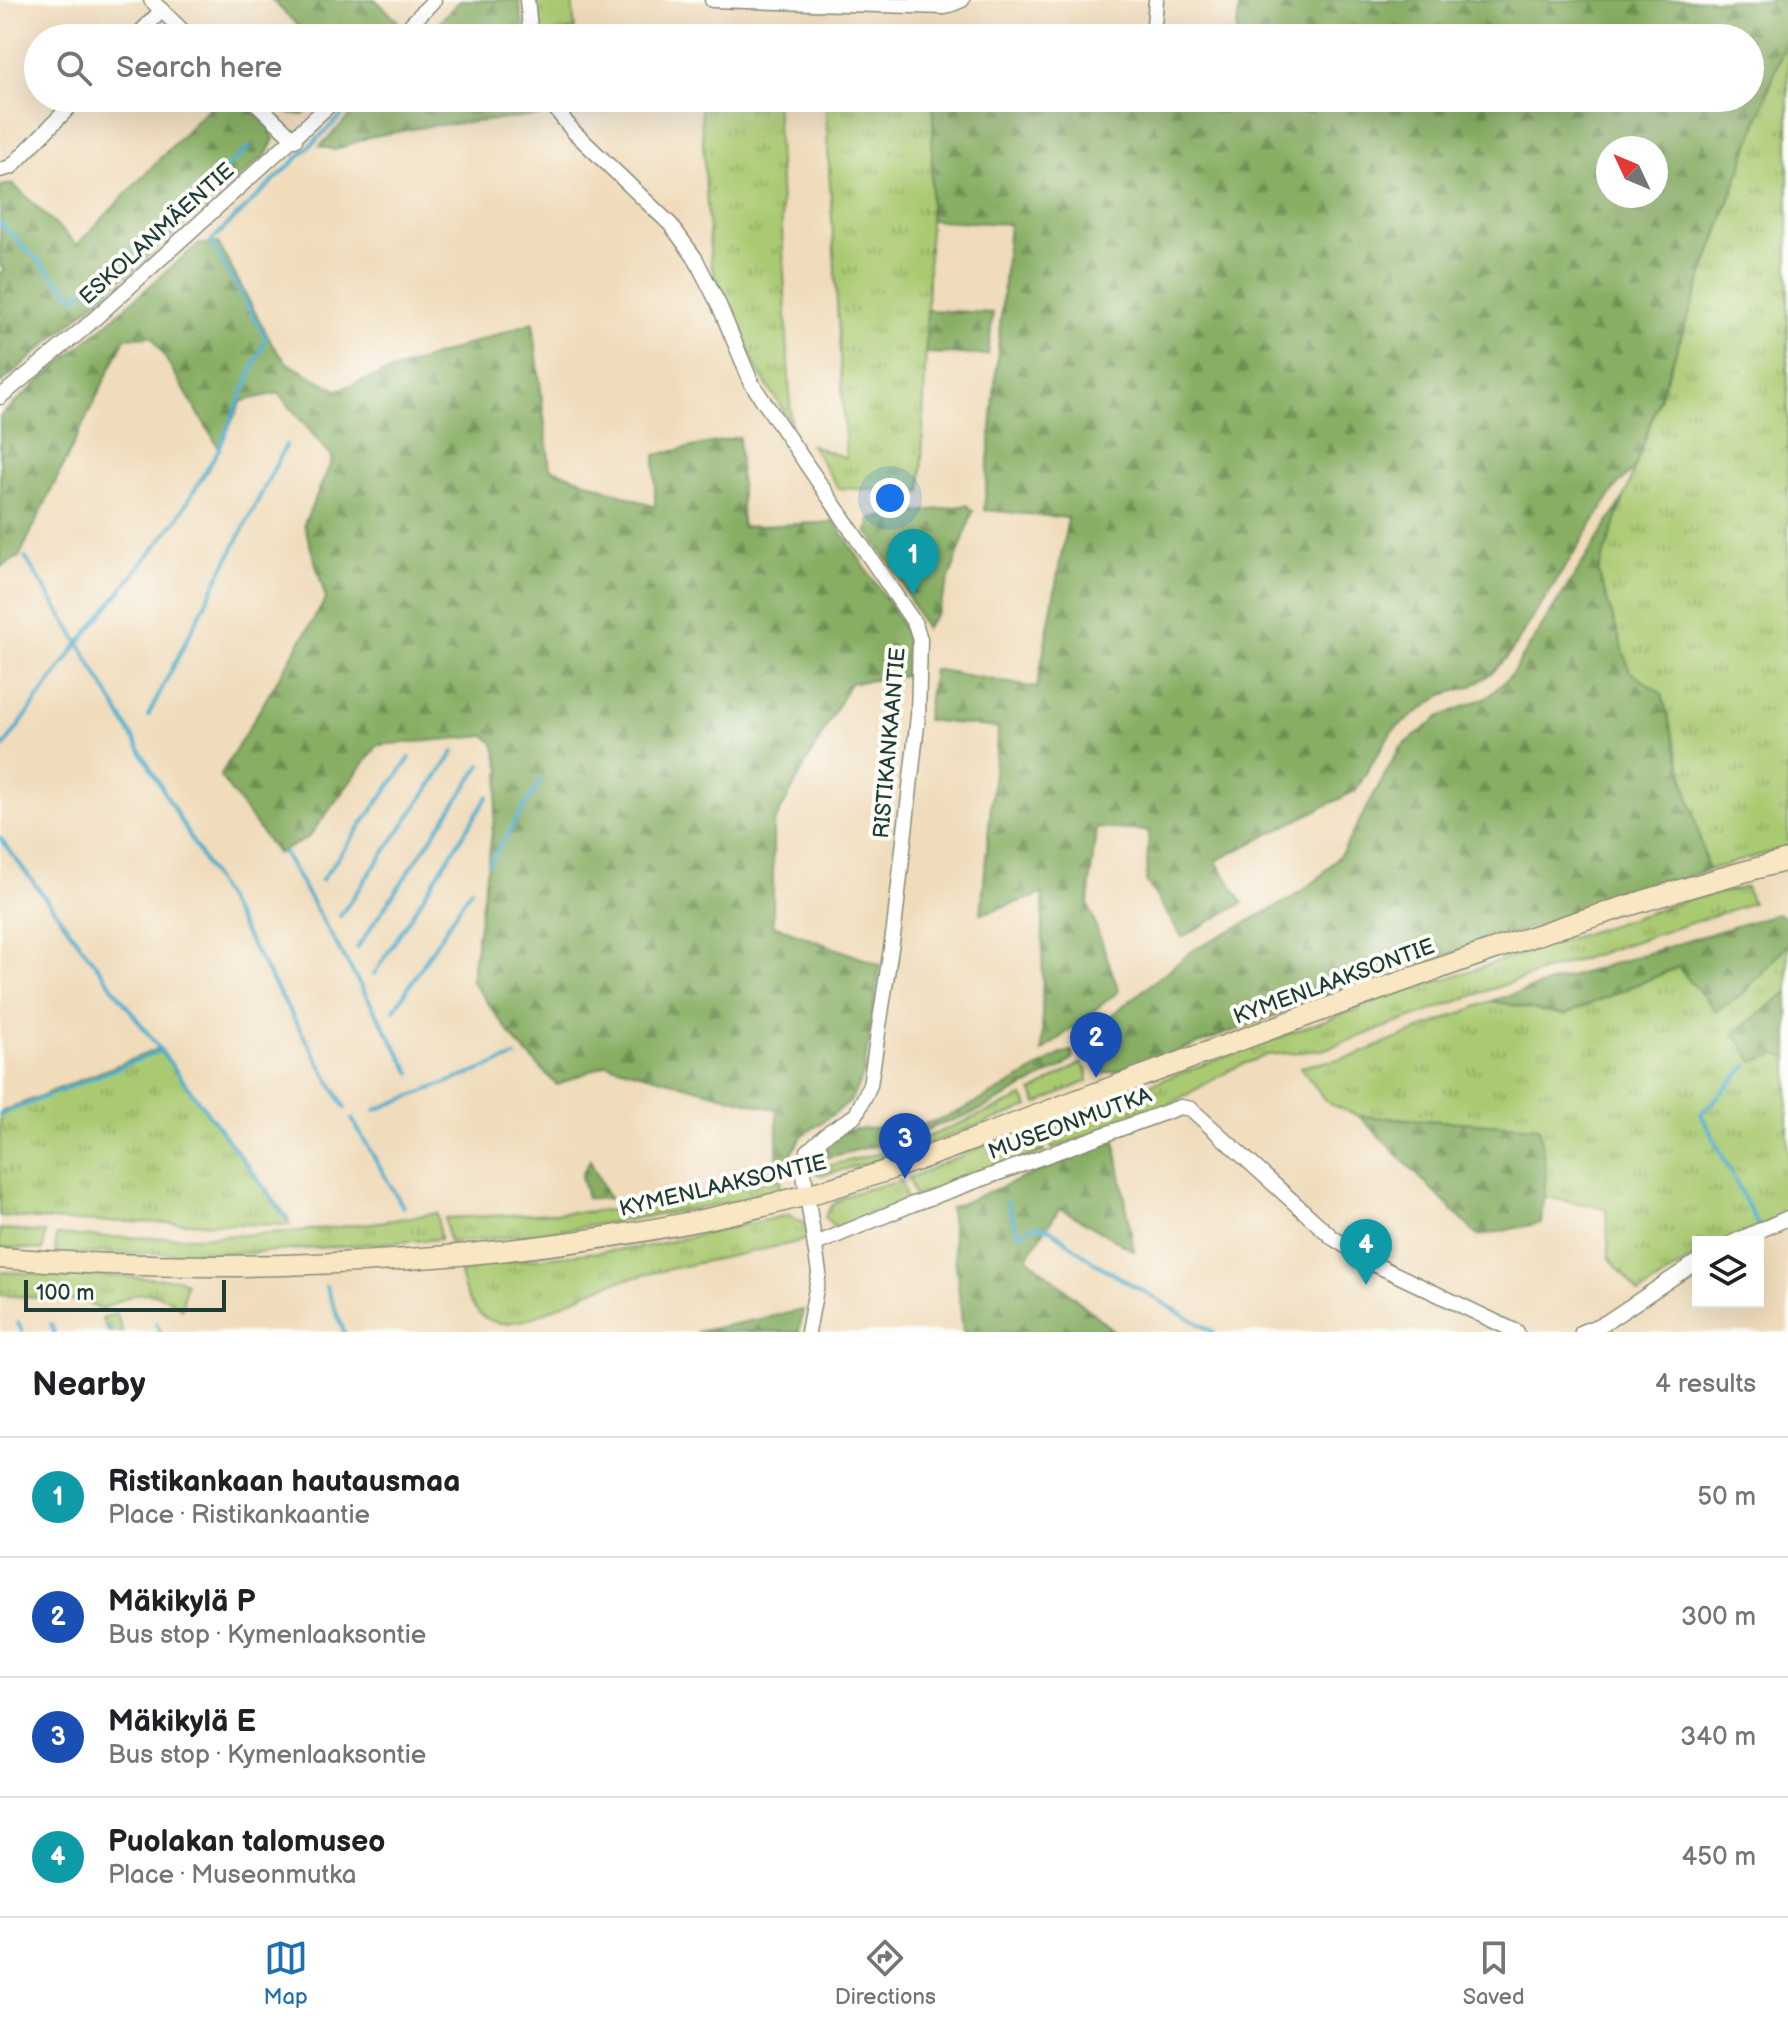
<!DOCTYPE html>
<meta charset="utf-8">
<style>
:root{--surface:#fff;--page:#f6f6f6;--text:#202124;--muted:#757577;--line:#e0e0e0;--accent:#1f6fb2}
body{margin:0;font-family:"Balsamiq Sans",sans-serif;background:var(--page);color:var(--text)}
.controls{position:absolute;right:24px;bottom:24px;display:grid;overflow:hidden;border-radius:0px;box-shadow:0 8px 32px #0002}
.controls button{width:72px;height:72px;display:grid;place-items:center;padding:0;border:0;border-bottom:2px solid var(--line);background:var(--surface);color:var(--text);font:40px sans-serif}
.compass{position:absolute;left:1596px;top:136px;width:72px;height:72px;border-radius:50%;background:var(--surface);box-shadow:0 8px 32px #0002;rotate:314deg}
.scale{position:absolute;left:24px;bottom:20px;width:202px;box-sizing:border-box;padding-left:8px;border:4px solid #1f3d34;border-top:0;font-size:22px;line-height:28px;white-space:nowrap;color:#1f3d34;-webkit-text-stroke:6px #fdfcf7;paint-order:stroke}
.you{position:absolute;left:890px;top:498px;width:28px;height:28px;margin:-20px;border:6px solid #fff;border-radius:50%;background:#1a73e8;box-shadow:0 0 0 12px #1a73e833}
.badge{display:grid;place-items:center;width:52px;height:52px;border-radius:50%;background:var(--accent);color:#fff;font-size:26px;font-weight:700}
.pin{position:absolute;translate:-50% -66px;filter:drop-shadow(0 2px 4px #0008)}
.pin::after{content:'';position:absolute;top:42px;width:28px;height:24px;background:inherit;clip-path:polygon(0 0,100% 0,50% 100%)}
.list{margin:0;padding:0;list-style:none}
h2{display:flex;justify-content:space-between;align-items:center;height:104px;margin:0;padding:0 32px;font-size:34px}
h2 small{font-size:26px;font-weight:400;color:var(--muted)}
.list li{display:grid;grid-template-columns:52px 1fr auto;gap:24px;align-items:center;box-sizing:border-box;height:120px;padding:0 32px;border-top:2px solid var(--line)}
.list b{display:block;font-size:30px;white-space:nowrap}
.list p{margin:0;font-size:26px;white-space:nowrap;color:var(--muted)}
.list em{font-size:26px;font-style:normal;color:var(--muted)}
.icon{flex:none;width:44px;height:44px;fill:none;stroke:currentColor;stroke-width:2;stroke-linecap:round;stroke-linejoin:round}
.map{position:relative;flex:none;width:1788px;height:1332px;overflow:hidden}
.search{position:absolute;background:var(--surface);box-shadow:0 8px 32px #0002;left:24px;right:24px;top:24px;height:88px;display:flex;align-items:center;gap:20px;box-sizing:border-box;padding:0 28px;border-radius:44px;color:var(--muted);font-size:30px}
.sheet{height:584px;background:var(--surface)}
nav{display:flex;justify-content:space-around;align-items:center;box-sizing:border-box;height:112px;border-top:2px solid var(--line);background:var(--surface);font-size:22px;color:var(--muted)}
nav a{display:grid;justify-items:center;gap:4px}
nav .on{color:var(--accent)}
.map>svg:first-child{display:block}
.grass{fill:url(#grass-tufts);stroke:#648453;stroke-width:2}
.forest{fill:url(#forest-firs);stroke:#53764c;stroke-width:2;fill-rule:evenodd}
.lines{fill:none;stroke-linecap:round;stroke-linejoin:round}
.stream{stroke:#4daecc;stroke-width:4}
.minor-casing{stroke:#888c78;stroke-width:17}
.secondary-casing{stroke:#888c78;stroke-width:23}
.minor{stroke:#fff;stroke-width:14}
.secondary{stroke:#f9e7c3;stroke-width:20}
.labels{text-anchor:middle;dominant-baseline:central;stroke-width:8;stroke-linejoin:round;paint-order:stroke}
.street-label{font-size:22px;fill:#1f3d34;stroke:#fdfcf7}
</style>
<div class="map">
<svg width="1788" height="1332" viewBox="0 0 1788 1332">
<defs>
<pattern id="grass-tufts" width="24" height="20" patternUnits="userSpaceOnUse" patternTransform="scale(2)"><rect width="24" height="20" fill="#aaca72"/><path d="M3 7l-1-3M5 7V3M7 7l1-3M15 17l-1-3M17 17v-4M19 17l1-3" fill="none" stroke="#8aa55e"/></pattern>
<pattern id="forest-firs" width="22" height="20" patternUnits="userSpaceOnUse" patternTransform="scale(2)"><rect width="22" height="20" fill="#87ae64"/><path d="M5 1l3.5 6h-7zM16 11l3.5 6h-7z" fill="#6e8f53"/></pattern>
</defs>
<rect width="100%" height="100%" fill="#fdfcf7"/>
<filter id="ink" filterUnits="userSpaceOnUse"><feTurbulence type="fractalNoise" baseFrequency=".0125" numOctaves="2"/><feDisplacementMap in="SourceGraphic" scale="16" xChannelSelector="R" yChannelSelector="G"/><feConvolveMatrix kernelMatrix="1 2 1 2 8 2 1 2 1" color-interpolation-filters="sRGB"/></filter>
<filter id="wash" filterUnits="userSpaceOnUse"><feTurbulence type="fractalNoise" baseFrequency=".006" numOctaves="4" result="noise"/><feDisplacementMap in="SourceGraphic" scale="32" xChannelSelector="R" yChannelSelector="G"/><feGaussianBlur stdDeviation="1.8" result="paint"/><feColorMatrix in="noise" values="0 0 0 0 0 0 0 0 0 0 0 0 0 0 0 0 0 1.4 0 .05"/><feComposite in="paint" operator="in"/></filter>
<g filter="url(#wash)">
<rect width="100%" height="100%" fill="#f0dcbb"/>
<path class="grass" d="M 536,0 L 572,0 L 575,29 L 541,38 Z
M 1788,35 L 1788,847 L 1708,870 L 1662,695 L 1630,672 L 1598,572 Z
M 700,98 L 776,98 L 791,423 L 757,369 L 711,265 Z
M 825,98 L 934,98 L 921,492 L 838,488 L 811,445 L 846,458 Z
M 1746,887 L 1752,903 L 1503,985 L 1322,1050 L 1267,1055 L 1236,1067 L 1159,1110 L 1052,1149 L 1047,1128 L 1039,1130 L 1044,1152 L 914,1196 L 909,1178 L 990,1143 L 1383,999 L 1688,900 Z
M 1788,944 L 1788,1213 L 1723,1242 L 1698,1242 L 1698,1254 L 1639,1294 L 1609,1257 L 1606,1208 L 1544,1197 L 1546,1172 L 1539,1127 L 1359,1116 L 1329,1104 L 1300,1067 L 1354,1056 L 1491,1001 L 1564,1015 L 1679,967 L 1716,1010 L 1742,995 Z
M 160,1048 L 290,1225 L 64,1221 L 0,1216 L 0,1112 Z
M 1081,1063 L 1088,1071 L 1088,1081 L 1037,1104 L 1032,1092 Z
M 1023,1097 L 1029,1107 L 897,1155 L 823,1175 L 817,1174 L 815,1169 L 901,1148 Z
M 781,1179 L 780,1187 C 752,1201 716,1204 685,1210 C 607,1224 529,1236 449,1243 L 445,1218 L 620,1210 Z
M 901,1181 L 907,1202 L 843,1226 L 834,1227 L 825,1217 C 835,1190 877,1188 901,1181 Z
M 437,1213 L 440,1239 L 248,1253 L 55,1253 L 56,1235 C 185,1242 310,1235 437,1213 Z
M 788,1215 L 807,1225 L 808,1237 L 801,1241 C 738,1256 672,1266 609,1284 C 575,1294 540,1322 505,1323 C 476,1324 462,1292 459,1267 L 645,1247 Z
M 0,1229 L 45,1233 L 43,1250 L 0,1247 Z
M 0,1272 L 178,1279 L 186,1283 L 182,1309 C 153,1283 132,1293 101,1310 L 84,1301 L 0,1295 Z
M 116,1313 L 123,1332 L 108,1332 L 102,1319 Z"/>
<path class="forest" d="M 272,0 L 376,0 L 398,21 L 381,38 L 301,38 L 305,33 Z
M 460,0 L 519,0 L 525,38 L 440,38 L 432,30 Z
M 1240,0 L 1788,0 L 1788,35 L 1634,469 L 1616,487 L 1509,655 L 1492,673 L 1472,686 L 1442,695 L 1392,731 L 1355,791 L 1216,861 L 1243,903 L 1182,937 L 1146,881 L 1149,831 L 1096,828 L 1088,904 L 1119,991 L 1042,1052 L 1043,894 L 981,914 L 998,728 L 926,720 L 933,669 L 1037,688 L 1068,518 L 984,510 L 1009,224 L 930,220 L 934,98 L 1750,98 L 1750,38 L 1236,38 ZM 1608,148 L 1656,148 L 1656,196 L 1608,196 Z
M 218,98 L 240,98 L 270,128 L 274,139 L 266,155 L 0,384 L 0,273 L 4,270 L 0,266 L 0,186 L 13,184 L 77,245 Z
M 270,98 L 320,98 L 303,115 L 288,113 Z
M 368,98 L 537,98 L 543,112 L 539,116 L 429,126 L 369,137 L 335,150 L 320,146 Z
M 218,243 L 273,346 L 287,363 L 337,390 L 533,322 L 550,468 L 655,507 L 655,455 L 739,437 L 742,527 L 835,522 L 899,619 L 907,638 L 904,676 L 850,683 L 773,825 L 773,925 L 880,965 L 864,1073 L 850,1102 L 802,1136 L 788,1160 L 777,1165 L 777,1110 L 607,1064 L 557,1085 L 516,1042 L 471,980 L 501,770 L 494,743 L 486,736 L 378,745 L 308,838 L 277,854 L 220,776 L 326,599 L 304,524 L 333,458 L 278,393 L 242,401 L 219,448 L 152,336 L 125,338 L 19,557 L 0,567 L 0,416 L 197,245 Z
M 927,310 L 993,313 L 988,355 L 926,353 Z
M 1624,498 L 1598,572 L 1630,671 L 1662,694 L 1708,870 L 1372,980 L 1138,1066 L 1102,1074 L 1081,1046 L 1082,1039 L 1195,949 L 1289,900 L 1318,879 L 1343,851 L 1399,749 L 1439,717 L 1489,696 L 1511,675 Z
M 967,505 L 973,511 L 938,611 L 925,629 L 896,572 L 868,532 L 870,519 Z
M 1778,913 L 1788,920 L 1788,944 L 1742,995 L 1716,1011 L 1678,967 L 1564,1015 L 1491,1001 Z
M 1788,992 L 1788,1058 L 1777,1054 L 1753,1062 L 1734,1033 Z
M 1072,1051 L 1073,1058 L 1065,1066 L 976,1112 L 894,1141 L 813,1161 C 814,1116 892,1132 921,1125 C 959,1115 994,1093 1028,1074 C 1041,1067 1057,1053 1072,1051 Z
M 1359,1116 L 1539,1127 L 1546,1172 L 1541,1223 L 1478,1236 Z
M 1115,1140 L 1134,1251 L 1060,1208 L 1027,1257 L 1115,1332 L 963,1332 L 950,1208 Z
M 590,1160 L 609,1199 L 587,1198 L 581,1176 Z
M 803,1310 L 799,1332 L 696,1332 Z"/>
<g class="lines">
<path class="stream" d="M 0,223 L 75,298 L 250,147
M 25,557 L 79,643 L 345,1108
M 148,716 L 286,445
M 0,752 L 75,648 L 176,521 L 219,449 L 266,338 L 211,241 L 360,98
M 0,838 L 288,1219
M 283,852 L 411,1073
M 489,864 L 541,780
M 321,881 L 410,758
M 340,916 L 454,752
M 357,948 L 481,765
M 374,974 L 488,796
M 394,1010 L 471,889
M 1747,1066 L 1701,1114 L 1757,1223
M 375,1110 L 515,1057
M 0,1115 L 160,1051
M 352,1119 L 403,1207
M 1007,1202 L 1018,1233 L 1036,1226 L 1050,1229 L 1095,1263 L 1213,1332
M 326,1286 L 344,1332
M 18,1323 L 22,1332
M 156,1323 L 160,1332
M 51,1324 L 54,1332
M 109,1326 L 111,1332"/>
</g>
</g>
<g filter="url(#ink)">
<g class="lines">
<g class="minor-casing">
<path id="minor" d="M 151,0 L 190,38
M 527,0 L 531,38
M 712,0 L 945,7 L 962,0
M 135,38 L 162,10
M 398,38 L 434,0
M 1153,38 L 1156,0
M 251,98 L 295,140
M 547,98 L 573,131 L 671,225 L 695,258 L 719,305 L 752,384 L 915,624 L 920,639 L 918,716 L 894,929 L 870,1085 L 856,1115 L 830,1131 L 808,1151 L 803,1168 L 819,1273 L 808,1332
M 0,170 L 11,167 L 78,98
M 0,397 L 82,330 L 337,98
M 1734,1242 L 1788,1218
M 816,1244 L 913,1204 L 1180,1107 L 1191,1109 L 1333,1238 L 1376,1265 L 1517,1332
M 1582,1332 L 1605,1323 L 1698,1261"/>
</g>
<g class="secondary-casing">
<path id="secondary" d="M 0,1258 C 256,1277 555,1263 803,1196 C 908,1168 1008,1125 1110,1088 C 1333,1006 1558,920 1788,860"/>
</g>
<use href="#minor" class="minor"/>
<use href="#secondary" class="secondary"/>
</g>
</g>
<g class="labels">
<g class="street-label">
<text transform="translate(157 234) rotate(-42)">ESKOLANMÄENTIE</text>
<text transform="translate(890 743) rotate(-85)">RISTIKANKAANTIE</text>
<text transform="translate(1334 982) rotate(-20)">KYMENLAAKSONTIE</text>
<text transform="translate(1070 1124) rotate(-20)">MUSEONMUTKA</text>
<text transform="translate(723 1186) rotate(-13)">KYMENLAAKSONTIE</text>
</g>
</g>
</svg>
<div class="controls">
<button><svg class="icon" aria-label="layers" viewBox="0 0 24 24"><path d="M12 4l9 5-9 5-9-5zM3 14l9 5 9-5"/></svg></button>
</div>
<svg class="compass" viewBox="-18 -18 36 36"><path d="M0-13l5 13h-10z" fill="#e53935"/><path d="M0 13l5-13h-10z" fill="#757577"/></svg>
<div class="scale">100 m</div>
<div class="you"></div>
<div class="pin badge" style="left:913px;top:595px;background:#0f9aa8">1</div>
<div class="pin badge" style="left:1096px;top:1078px;background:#1a4fb4">2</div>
<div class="pin badge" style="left:905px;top:1179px;background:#1a4fb4">3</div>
<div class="pin badge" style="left:1366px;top:1285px;background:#0f9aa8">4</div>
<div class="search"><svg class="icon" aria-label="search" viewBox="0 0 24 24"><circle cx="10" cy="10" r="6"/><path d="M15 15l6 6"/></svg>Search here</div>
</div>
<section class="sheet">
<h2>Nearby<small>4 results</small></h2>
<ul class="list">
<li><span class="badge" style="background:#0f9aa8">1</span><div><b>Ristikankaan hautausmaa</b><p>Place · Ristikankaantie</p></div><em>50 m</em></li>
<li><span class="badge" style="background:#1a4fb4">2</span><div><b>Mäkikylä P</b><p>Bus stop · Kymenlaaksontie</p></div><em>300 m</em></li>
<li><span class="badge" style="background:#1a4fb4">3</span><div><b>Mäkikylä E</b><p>Bus stop · Kymenlaaksontie</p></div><em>340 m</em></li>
<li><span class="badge" style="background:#0f9aa8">4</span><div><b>Puolakan talomuseo</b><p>Place · Museonmutka</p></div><em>450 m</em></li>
</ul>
</section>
<nav>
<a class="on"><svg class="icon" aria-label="map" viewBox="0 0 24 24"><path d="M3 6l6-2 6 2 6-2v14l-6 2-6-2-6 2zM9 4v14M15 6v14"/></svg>Map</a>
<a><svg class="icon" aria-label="directions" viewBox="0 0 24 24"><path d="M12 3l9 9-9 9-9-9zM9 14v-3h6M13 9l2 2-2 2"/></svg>Directions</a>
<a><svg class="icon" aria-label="saved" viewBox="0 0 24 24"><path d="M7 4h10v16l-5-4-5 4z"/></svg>Saved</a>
</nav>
